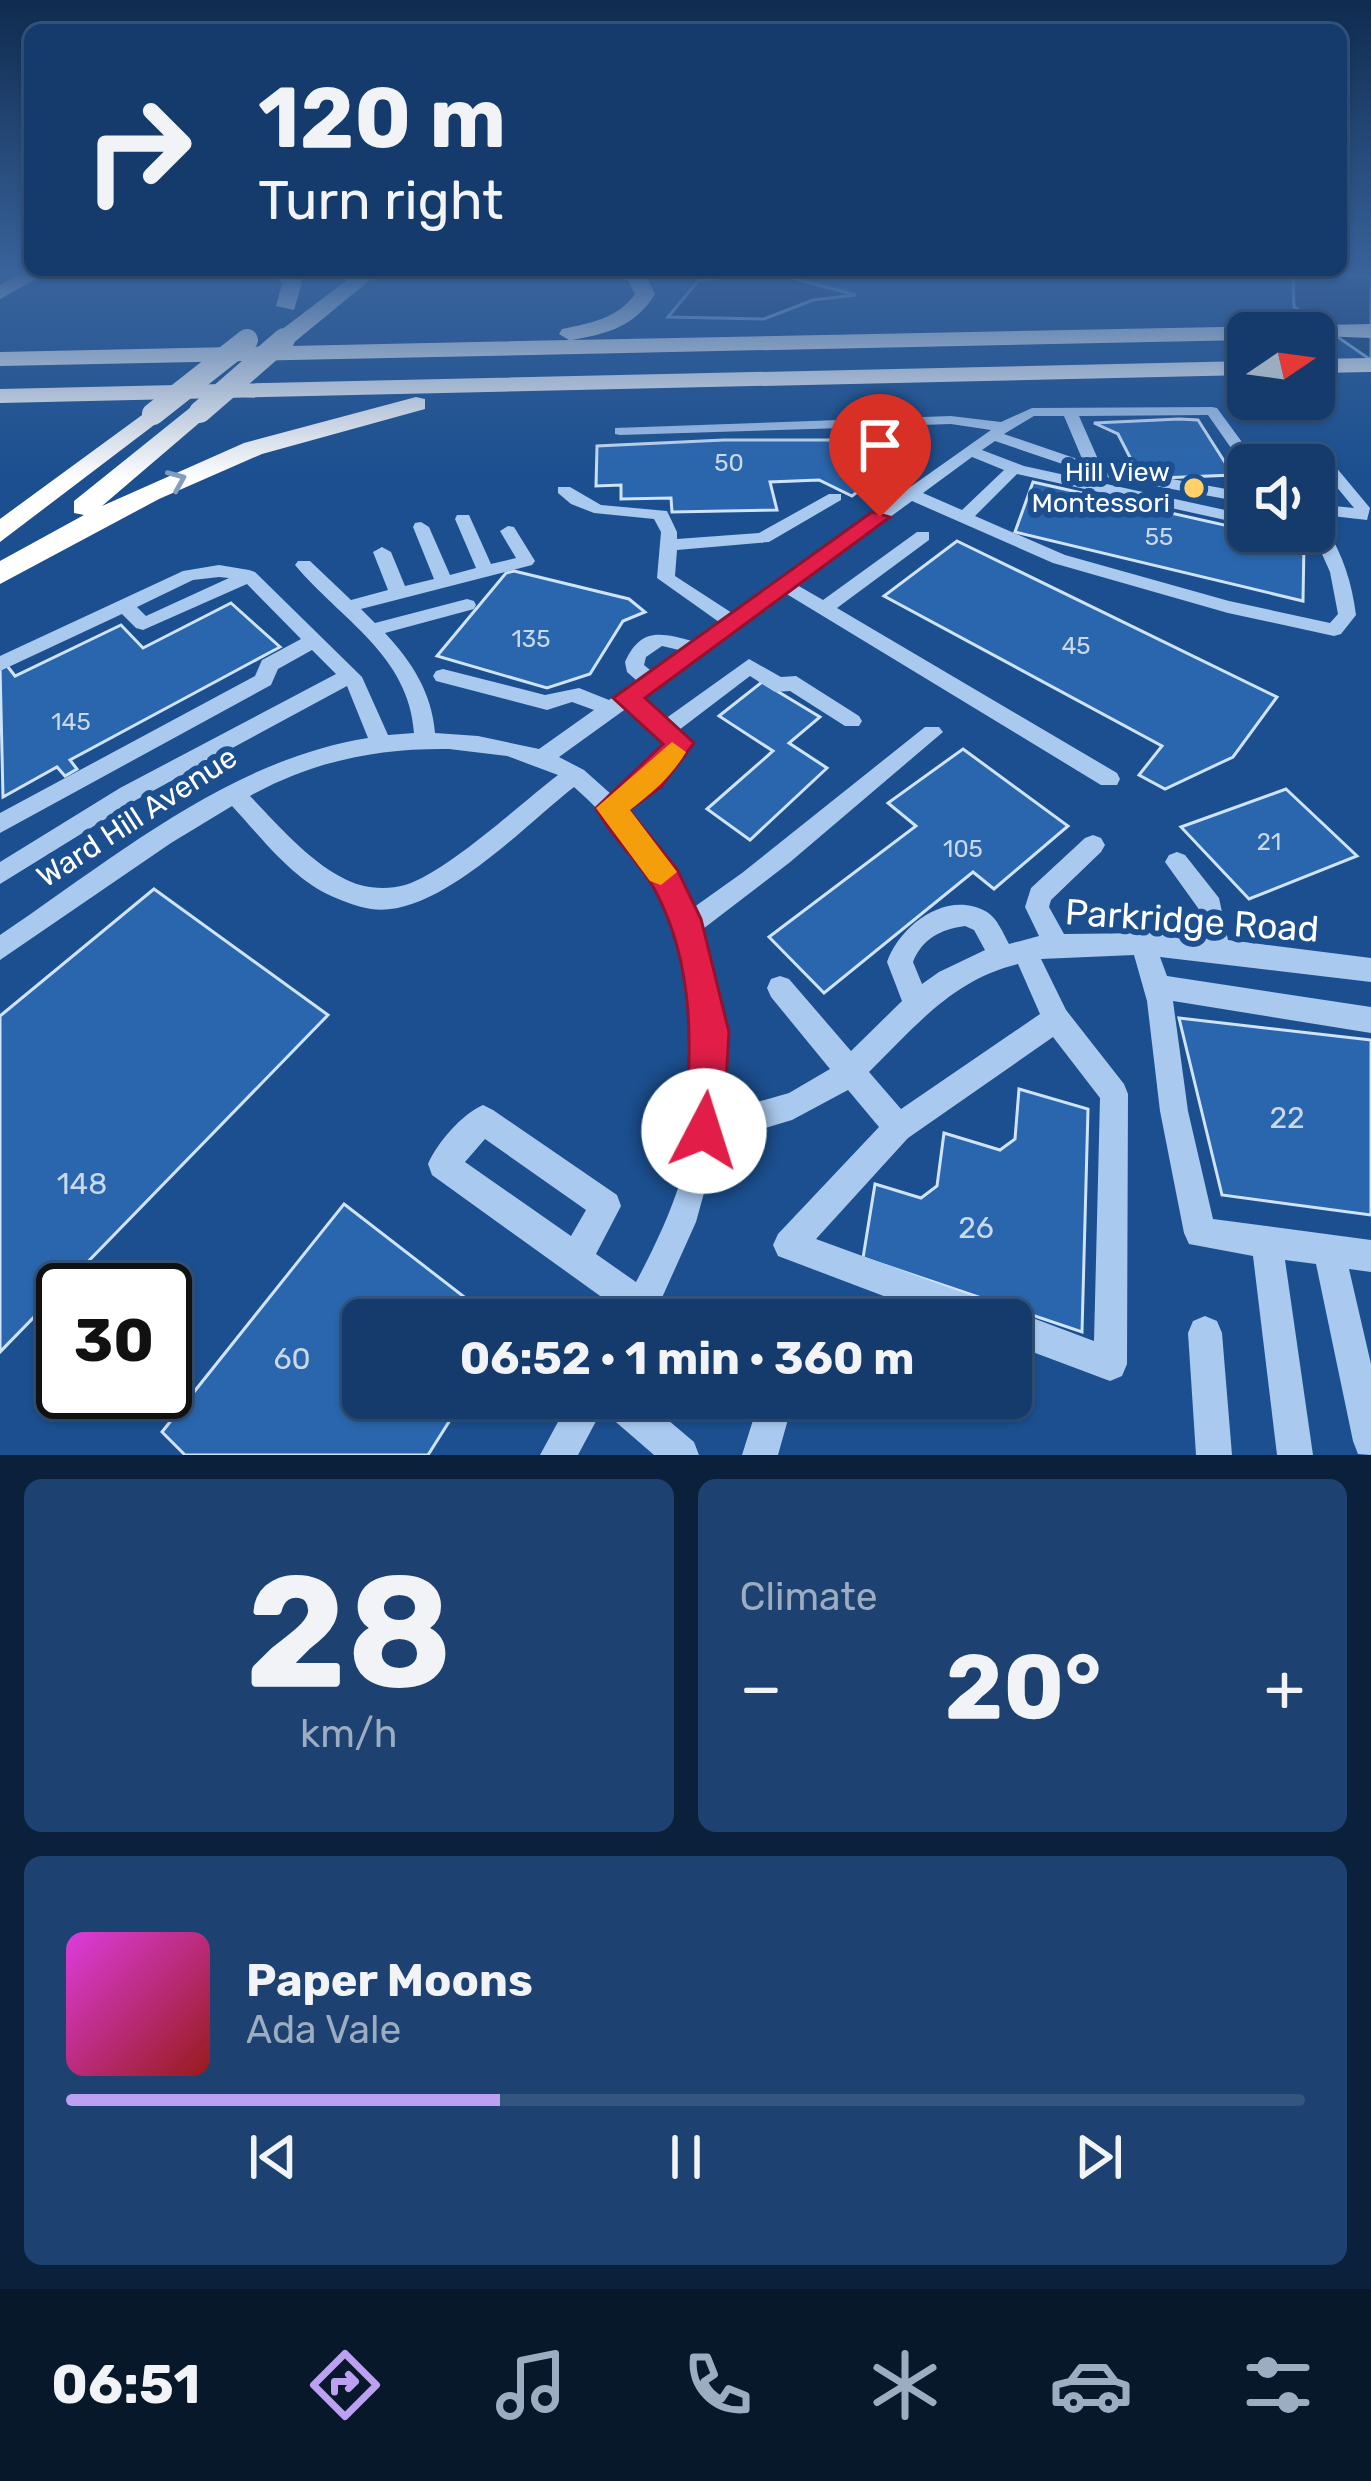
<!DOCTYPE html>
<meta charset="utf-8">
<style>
body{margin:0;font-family:Rubik,sans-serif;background:#1d4271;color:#f1f3f6;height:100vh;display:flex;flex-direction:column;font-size:45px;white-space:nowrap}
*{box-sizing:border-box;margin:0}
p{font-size:39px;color:#9dadc1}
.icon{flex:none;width:66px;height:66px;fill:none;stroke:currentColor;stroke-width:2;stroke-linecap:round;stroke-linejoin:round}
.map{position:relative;height:1455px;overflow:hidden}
.details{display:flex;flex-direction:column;gap:24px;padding:24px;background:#0b203b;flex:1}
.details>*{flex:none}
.guide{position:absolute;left:24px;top:24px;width:1323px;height:252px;border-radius:18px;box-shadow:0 3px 9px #0004,0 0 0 3px #33557e;background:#143b6b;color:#f1f3f6;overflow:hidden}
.needle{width:78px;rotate:77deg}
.buttons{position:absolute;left:1227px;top:312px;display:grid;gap:24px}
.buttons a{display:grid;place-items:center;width:108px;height:108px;border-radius:18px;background:#143b6b;box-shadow:0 3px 9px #0004,0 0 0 3px #33557e;font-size:60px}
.speed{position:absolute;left:36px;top:1263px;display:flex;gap:24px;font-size:60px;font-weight:700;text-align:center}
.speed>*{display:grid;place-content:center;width:156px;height:156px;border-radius:50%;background:#143b6b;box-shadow:0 3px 9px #0004,0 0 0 3px #33557e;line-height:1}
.speed .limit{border:6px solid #111;border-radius:18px;background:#fff;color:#111}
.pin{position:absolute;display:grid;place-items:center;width:102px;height:102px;color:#fff;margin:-123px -51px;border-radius:50% 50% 50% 0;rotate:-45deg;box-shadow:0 0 12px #0007}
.pin .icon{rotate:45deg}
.me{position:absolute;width:132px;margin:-66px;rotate:5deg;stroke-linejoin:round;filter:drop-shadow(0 0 9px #0008)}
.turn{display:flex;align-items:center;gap:42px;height:252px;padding:0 36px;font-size:54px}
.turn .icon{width:156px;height:156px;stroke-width:2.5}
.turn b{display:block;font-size:84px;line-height:102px}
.big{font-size:90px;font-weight:700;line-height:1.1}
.details .card{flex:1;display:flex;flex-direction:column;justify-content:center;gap:18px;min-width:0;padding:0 42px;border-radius:18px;background:#1d4271}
.details .dial{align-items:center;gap:0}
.dial b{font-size:156px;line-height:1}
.song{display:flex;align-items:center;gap:36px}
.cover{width:144px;height:144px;border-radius:18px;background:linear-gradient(135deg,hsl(300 70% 55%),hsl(0 70% 35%))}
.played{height:12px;border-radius:6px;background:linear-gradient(90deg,#bca0f2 35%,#33557e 35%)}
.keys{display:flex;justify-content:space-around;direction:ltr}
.heat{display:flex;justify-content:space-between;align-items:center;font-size:66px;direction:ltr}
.details .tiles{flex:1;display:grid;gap:24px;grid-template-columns:1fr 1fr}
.card:last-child{grid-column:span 2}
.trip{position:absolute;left:342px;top:1299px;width:690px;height:120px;border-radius:18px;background:#143b6b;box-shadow:0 3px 9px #0004,0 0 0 3px #33557e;font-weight:700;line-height:120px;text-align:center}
.dock{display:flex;height:192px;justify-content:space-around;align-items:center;background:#08182b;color:#9dadc1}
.dock .icon{width:84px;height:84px}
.dock .active{color:#bca0f2}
.dock b{font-size:54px;color:#f1f3f6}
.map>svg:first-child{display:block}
</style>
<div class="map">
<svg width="1371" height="1455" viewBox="0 0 1371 1455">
<rect width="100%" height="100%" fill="#1b4f8f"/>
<path fill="#123a6d" stroke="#9cc4f0" stroke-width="3" d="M731 276 788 277 856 295 813 300 764 319 668 317 698 281Z
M1293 276H1371V360L1294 307Z"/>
<path fill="#2a66ad" stroke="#cfe3fa" stroke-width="3" d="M1179 419 1198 420 1233 475 1160 478 1138 473 1118 434 1094 423Z
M724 440H855L868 484 852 496 819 480 770 482 777 510 672 512 671 498 621 499V485L596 486 597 446Z
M1033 482 1304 543 1303 601 1015 532Z
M957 541 1277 697 1233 757 1165 789 1139 775 1162 746 884 596Z
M514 571 629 599 645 612 623 621 590 674 547 688 437 656 506 573Z
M231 603 280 647 70 760 77 769 65 776 57 767 3 797 0 666 5 663 15 676 121 625 143 648Z
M762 682 820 717 789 743 827 768 750 840 707 809 773 751 719 716Z
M963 749 1068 826 994 889 973 872 824 993 769 937 916 826 888 803Z
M1286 789 1357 856 1249 899 1181 827Z
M154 889 328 1015 0 1352V1016Z
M1179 1018 1371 1040V1215L1222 1195Z
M1019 1089 1088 1109 1082 1332 863 1258 875 1184 921 1198 937 1186 944 1133 1000 1150 1015 1139Z
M344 1204 494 1320H363V1398H464L428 1455H185L162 1432Z"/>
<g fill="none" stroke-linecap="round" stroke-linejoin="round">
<path fill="#a9c9ee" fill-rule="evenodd" d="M1212 407 1217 408 1250 453 1325 454 1370 508 1367 520 1314 514V504L1354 508 1316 462H1257L1259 465 1245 468 1208 415 1079 416 1101 466 1248 493V503L1095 475 995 441 982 450 1024 466 1248 515V525L1017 474 975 516 1065 555 1229 601 1330 623 1338 614 1330 572 1314 536 1303 531H1314V526L1326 528C1343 555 1352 583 1356 615L1341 634 1334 636 1228 613 1053 563 912 501 797 585 823 600 917 532H929V540L837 608 1117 773 1120 779 1117 785H1101L785 593 641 698 665 719 749 659 781 677 796 676 859 716 862 721 859 726H845L790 691 775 692 750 676 679 730 691 743 688 749 659 785 626 810 657 850 690 910 742 873 925 727H939L943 732 789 863 699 932C721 990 725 1050 722 1112L789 1093 830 1069 771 997 767 988 771 979 780 976 789 979 851 1051 902 1001 887 962C900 925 947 889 987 912 997 918 1003 933 1009 944L1039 936 1025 907 1031 888 1085 838 1093 835 1101 838 1105 845 1101 852 1051 900 1049 907 1064 934 1153 933 1202 937 1198 908 1165 862 1169 855 1177 852 1185 855 1219 898 1228 940 1371 958V982L1160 957 1167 976 1371 1007V1033L1173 1001 1188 1111 1213 1219 1371 1240V1272L1349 1269 1371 1364V1455L1358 1454 1353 1441 1316 1264 1285 1260 1313 1455H1277L1253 1256 1189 1244 1184 1233 1160 1111 1147 1001 1134 955 1041 959 1066 1010 1124 1084 1128 1094 1127 1364 1122 1376 1110 1381 1011 1344V1320H947L778 1256 773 1245 778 1234 879 1127 848 1090 792 1120 718 1142 696 1222 652 1320H617L621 1311 432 1175 428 1164C437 1143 462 1114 483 1105L493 1110 617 1195 621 1206 596 1254 636 1282C653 1250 669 1217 680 1182 720 1043 686 883 574 787 525 825 437 919 371 909 358 907 339 900 327 894 289 875 260 836 232 806L171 843 0 960V935C114 858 229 760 368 738L347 686 136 800 0 884V862L120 788 336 674 312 650 278 669 271 685 0 833V813L255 676 262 660 301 639 247 584 143 630 136 628 122 614 0 671V656L183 571 219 565 249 570 255 572 362 677 388 735 414 733C409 655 340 619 295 565L298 561H310L351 600 388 590 373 552 382 547 391 552 405 586 434 579 413 527 415 523 421 522 429 527 450 575 476 568 455 519 457 515H469L491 564 516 558 500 531 508 526 514 527 535 561 532 565 361 609 375 623 467 599 474 601 476 605 474 609 385 633C412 662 432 693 435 733L478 736 539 749 594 710 572 702 547 710 436 681 433 676 436 671 443 669 545 695 579 688 609 700 636 680 627 672 625 662C641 627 661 633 692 641L719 622 657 578 661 532 654 519 594 513 571 504 558 493V487H570L601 505 667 511 677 532V539L759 533 829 494H841V500L769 542 677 550 675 576 732 613 991 430 951 424 889 426 903 459 895 464 887 459 875 427 620 435 615 434V428L951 416 1001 422 1032 408ZM1034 416H1064L1083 461 1004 434ZM972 457 1004 470 962 510 923 493ZM219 577 229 578 146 616 137 607 193 580ZM662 646 679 650 650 670 644 665 646 657ZM627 708 667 744 643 773 612 795 584 770 559 757ZM449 749 507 756 558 775C520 804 447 872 405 885 384 891 360 888 341 877 306 858 278 825 250 796 313 761 378 748 449 749ZM965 926 974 930 985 950 939 972 922 984 913 962C922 939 941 929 965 926ZM1018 964 1040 1014 901 1109 869 1072C915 1027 952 980 1018 964ZM1053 1037 1100 1098 1094 1341 1011 1310 1005 1313 1003 1308 991 1303 816 1239 908 1138ZM485 1139 586 1210 571 1236 465 1162Z
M1205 1316 1217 1321 1222 1333 1232 1455H1196L1188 1333 1193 1321Z
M571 1398H642L694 1442 699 1455H654L602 1410 578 1455H540Z
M760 1398H794L778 1455H742Z"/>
<path fill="#fff" fill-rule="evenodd" d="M15 276H41L0 299V285Z
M276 276H297L302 283 294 310 276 306 282 284Z
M352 276H375L292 344H276V334Z
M626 276H646L655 294C636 326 607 334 572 340L1371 324V338L1248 333V340L0 366V352L569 340 559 334 562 329C590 323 617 319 635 294Z
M1371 358V372L1314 373V359Z
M1248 361V375L0 403V389Z
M416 397 425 399V409L262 454 159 499 0 584V561L84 515 74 513V501L191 407 200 405 212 412 102 506 244 443Z
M153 407 162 409V419L0 542V519Z"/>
<path stroke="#fff" stroke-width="22" d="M200 412 284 339
M153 414 247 340"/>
</g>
<defs><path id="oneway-chevron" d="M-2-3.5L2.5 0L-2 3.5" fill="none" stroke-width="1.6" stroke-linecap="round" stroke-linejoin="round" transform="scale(3)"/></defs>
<use stroke="#829ec1" href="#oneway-chevron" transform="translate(177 480) rotate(-23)"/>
<linearGradient id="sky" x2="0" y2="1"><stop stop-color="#0f2b4f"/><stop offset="0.57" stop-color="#39639b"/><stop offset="1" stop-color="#39639b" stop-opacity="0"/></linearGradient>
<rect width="1371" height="480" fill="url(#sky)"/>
<path fill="#e11d48" stroke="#92132f" stroke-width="3" d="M872 512 890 517 645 698 694 743 661 787 629 810 677 869 701 919 729 1032 723 1131 717 1144 704 1150 690 1144 685 1131C692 1050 695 967 656 892 641 862 612 839 596 808L663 744 613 698Z"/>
<path fill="#f59e0b" d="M672 742 686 752C671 777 652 793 630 810L677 872 661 885 650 881 596 808Z"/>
<circle fill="#ffd166" stroke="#1b4f8f" stroke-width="4.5" cx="1194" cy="488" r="12"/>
<g text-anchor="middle" stroke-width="12" stroke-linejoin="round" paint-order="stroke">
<g font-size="24" fill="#cad9ea">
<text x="729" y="471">50</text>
<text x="1159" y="545">55</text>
<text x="531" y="647">135</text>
<text x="1076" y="654">45</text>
<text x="71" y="730">145</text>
<text x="1269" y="850">21</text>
<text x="963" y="857">105</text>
</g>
<g font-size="27" fill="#fff" stroke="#1b4f8f" text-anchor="end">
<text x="1170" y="481">Hill View<tspan x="1170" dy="31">Montessori</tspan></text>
</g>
<g font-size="30" fill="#fff" stroke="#1b4f8f">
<text transform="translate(137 817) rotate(-33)" y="10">Ward Hill Avenue</text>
</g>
<g font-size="30" fill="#cad9ea">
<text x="1287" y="1128">22</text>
<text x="82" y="1194">148</text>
<text x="976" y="1238">26</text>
<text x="292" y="1369">60</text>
</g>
<g font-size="36" fill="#fff" stroke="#1b4f8f">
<text transform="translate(1192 920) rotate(4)" y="13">Parkridge Road</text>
</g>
</g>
</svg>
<div class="buttons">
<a><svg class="needle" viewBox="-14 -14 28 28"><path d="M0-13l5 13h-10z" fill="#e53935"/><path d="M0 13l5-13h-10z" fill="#9dadc1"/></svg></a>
<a><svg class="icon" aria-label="sound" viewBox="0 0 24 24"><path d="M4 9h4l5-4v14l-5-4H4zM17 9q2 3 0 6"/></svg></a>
</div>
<div class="speed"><div class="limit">30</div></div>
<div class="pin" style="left:880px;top:517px;background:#d93025"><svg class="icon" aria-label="arrive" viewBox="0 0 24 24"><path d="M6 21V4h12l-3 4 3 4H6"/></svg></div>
<svg class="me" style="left:704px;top:1131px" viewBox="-20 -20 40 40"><circle r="19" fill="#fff"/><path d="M0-13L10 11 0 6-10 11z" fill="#e11d48"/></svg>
<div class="trip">06:52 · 1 min · 360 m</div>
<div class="guide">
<div class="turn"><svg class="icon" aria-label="right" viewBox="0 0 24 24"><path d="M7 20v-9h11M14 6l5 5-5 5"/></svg><div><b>120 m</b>Turn right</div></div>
</div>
</div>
<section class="details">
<div class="tiles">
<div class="card dial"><b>28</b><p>km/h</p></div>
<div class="card"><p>Climate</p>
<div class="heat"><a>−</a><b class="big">20°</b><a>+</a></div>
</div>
<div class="card">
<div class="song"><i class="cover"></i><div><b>Paper Moons</b><p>Ada Vale</p></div></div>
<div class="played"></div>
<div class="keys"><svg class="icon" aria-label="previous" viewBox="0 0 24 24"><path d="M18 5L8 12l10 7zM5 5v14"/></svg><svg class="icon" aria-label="pause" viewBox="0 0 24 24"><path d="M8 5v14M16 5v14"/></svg><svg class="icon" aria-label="next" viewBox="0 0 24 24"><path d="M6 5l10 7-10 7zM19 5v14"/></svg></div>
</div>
</div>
</section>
<nav class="dock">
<b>06:51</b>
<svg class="icon active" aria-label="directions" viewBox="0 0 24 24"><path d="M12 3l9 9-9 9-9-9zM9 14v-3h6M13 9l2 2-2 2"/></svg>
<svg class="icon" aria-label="music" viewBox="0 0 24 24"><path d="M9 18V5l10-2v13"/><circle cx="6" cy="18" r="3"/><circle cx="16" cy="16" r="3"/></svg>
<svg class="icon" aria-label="phone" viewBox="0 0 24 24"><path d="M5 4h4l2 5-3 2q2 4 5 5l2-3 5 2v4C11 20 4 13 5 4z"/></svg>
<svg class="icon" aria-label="climate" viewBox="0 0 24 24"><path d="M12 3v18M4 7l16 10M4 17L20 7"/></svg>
<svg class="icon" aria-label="car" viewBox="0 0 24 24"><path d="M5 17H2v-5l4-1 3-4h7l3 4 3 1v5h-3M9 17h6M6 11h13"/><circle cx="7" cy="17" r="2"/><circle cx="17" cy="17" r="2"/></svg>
<svg class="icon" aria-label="filters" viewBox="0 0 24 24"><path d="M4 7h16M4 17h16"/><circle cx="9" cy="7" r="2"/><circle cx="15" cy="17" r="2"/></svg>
</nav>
